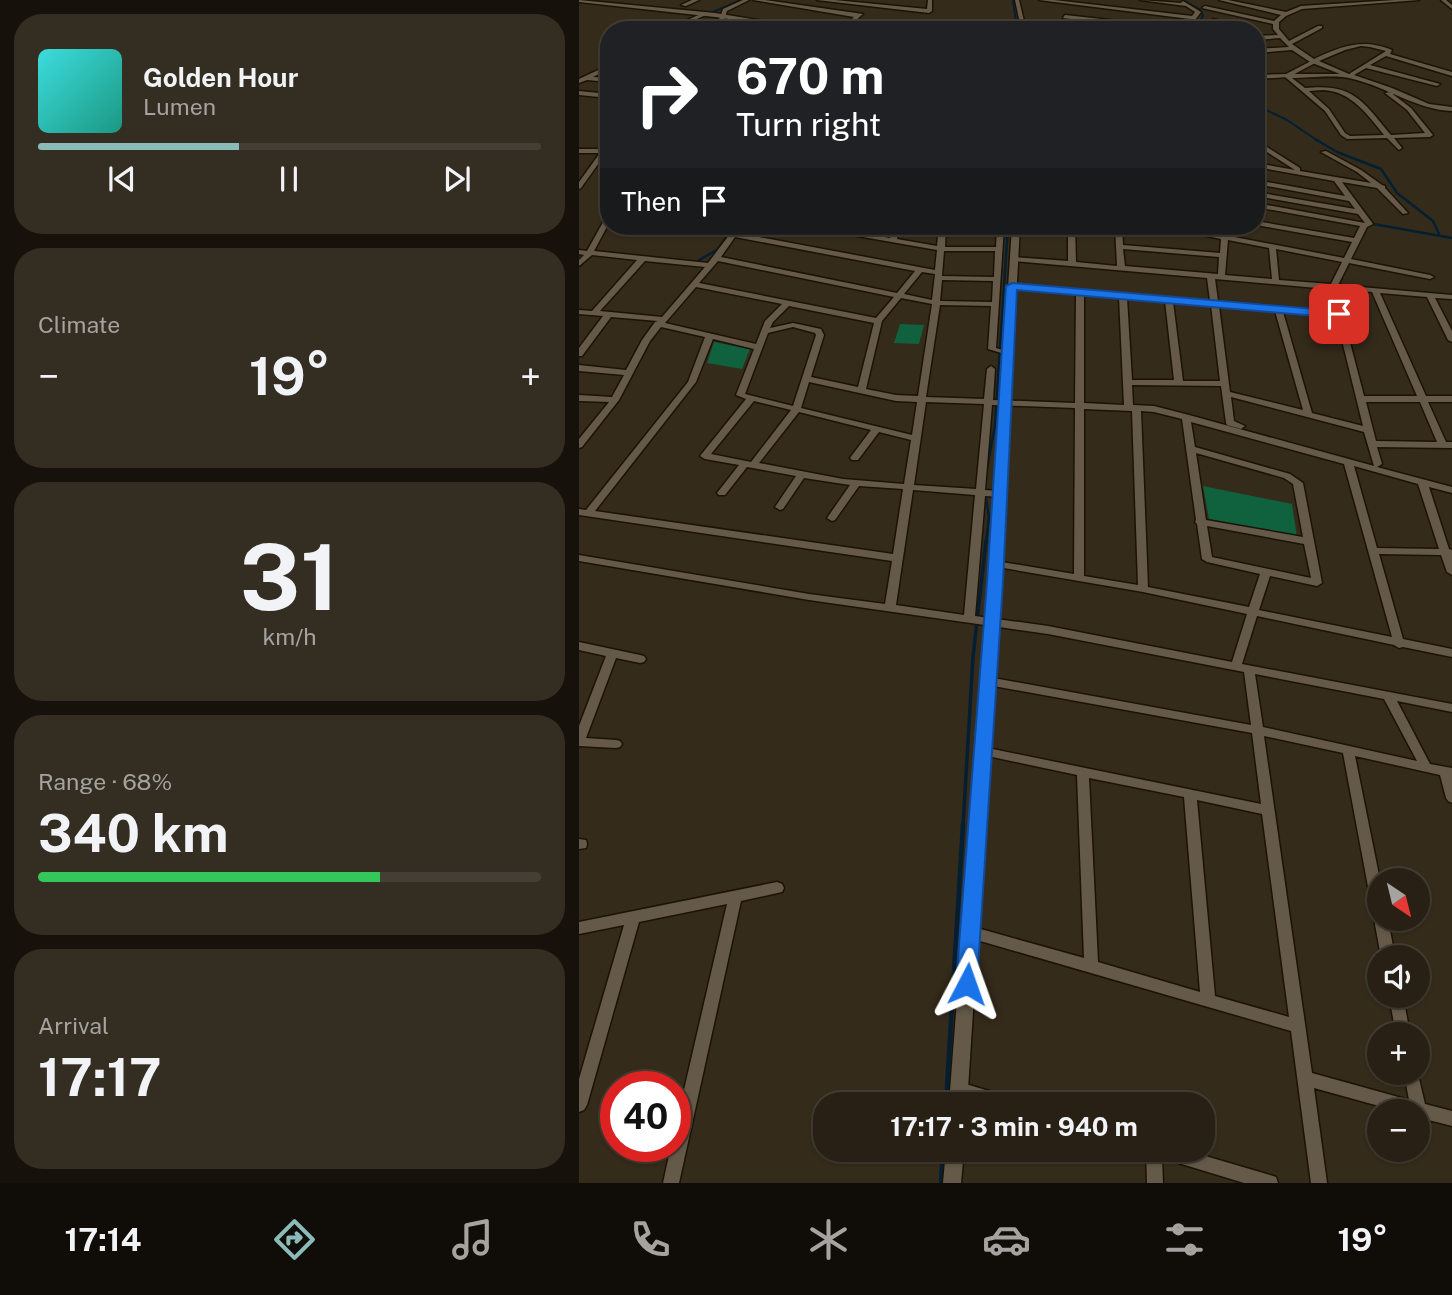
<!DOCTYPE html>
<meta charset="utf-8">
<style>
body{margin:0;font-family:"Public Sans",sans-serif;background:#342d22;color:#f1f3f6;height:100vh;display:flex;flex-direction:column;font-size:26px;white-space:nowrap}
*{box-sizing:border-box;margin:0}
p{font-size:23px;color:#a5a3a0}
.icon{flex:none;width:38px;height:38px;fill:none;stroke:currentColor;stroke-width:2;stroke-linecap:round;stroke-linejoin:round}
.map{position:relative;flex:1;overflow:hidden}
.drawer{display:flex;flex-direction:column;gap:14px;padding:14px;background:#16120b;width:579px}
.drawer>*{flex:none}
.banner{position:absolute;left:21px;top:21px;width:665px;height:214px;border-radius:28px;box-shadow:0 2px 5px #0004,0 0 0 2px #443e34;background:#202124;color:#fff;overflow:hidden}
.needle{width:46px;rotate:145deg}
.buttons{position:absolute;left:788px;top:868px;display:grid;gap:14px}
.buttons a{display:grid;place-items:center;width:63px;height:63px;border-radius:50%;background:#282014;box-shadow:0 2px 5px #0004,0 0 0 2px #443e34;font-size:35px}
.speed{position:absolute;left:21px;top:1071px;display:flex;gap:14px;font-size:35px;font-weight:700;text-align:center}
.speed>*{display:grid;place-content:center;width:91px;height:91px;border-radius:50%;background:#282014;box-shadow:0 2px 5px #0004,0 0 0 2px #443e34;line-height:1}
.speed .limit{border:10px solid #d22;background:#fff;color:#111}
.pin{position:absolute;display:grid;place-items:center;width:60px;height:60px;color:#fff;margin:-30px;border-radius:14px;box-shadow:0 4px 10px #0006}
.me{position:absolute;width:77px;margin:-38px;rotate:4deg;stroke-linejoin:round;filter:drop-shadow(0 0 5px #0008)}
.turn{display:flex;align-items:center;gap:24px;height:147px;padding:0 21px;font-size:32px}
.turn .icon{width:91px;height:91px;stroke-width:2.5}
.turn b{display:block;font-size:49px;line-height:60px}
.then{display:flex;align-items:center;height:66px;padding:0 21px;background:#0003;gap:14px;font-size:26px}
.big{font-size:52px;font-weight:700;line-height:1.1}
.drawer .widget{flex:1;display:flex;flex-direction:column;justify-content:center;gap:10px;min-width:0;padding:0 24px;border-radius:28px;background:#342d22}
.drawer .dial{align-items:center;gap:0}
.dial b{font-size:91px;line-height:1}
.song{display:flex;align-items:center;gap:21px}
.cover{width:84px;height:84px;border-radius:10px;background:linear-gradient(135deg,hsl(180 70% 55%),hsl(170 70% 35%))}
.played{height:7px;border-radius:4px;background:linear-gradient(90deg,#8bbbb9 40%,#443e34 40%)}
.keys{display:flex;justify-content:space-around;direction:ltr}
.heat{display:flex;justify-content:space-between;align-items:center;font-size:38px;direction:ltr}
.charge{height:10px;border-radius:5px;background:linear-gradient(90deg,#34c759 68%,#443e34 0)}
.trip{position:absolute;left:234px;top:1092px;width:402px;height:70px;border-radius:28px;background:#282014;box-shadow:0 2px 5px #0004,0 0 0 2px #443e34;font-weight:700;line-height:70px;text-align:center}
.tab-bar{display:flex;height:112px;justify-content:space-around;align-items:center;background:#100d08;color:#a5a3a0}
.tab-bar .icon{width:49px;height:49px}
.tab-bar .current{color:#8bbbb9}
.tab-bar b{font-size:32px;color:#f1f3f6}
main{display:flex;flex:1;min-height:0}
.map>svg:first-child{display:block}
</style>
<main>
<section class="drawer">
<div class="widget">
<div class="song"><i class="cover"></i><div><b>Golden Hour</b><p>Lumen</p></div></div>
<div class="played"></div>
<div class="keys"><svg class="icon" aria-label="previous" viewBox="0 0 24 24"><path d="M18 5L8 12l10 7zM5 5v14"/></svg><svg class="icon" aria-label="pause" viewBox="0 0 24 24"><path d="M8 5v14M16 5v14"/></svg><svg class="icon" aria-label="next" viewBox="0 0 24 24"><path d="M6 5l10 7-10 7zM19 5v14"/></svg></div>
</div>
<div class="widget"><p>Climate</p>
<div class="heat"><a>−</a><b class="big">19°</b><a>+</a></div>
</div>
<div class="widget dial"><b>31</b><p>km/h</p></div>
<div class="widget"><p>Range · 68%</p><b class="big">340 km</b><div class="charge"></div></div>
<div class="widget"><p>Arrival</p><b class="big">17:17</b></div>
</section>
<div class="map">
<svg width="873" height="1183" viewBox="0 0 873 1183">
<rect width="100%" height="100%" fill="#352b1b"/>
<path fill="#10613d" d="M321 324 345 325 340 344 315 343Z
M135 342 171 349 163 369 128 363Z
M624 486 713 504 718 537 630 519Z"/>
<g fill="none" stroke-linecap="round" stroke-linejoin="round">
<path stroke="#041f32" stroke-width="2" d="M434 0 438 30
M604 0 620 9 624 15 621 22 625 30
M129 14 162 0
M135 17 201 30
M677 105 708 120 739 141"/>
<path stroke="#041f32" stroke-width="2.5" d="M736 139 758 152 802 169 818 193 854 221 860 234
M789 223 873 238
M117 262 139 249 155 226
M407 474 416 425 429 226
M406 492 410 517 407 543"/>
<path stroke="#041f32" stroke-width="3.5" d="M384 826 394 657 407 541"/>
<path stroke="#041f32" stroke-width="4.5" d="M367 1104 384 824
M362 1183 364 1150"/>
<defs>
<path id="minor" d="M113 0H120L107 6 102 5Z
M164 0H170L148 11 145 20 126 30H120L141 18 144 9Z
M174 0H186L284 14 266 30H261L275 17Z
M238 0H255L348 9 349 0H353V11L350 13Z
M436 0H440L445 21 495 30H481L446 25V28H442Z
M460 0H475L613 16 616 12 607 6 561 0 602 3 604 1 622 12 616 20 619 30H613L611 19Z
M640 0H649L707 12 722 6 816 0H840L723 9 707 16 700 22V29L710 41 739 26H743V28L713 44 735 59C763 46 783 38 813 50L811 54 873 72V76L807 56 791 65 861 84 858 86 787 68 775 75 813 88 850 104 873 107V111C838 110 808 87 774 79 757 74 731 78 713 78L726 88C774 83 783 100 812 135L846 133 828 110 806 93 811 92 832 108 854 135 851 137 815 138 823 148 820 150 808 138 768 139 762 135 746 111 705 76 708 74H761L731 62 713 50 677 53V49L710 47 701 38 677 40V36L699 35 694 29V24L623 8 626 6 695 21 702 15ZM782 46 791 47 807 51 770 74 740 61 766 50ZM744 90C772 91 789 115 805 135L771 136 766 133 750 109 730 91Z
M862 0H867L873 5V9Z
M124 13 129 14 93 30H86Z
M486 15 585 26 588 28 585 30 484 18Z
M634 19 673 29V30H664L632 22Z
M30 65V69L14 77 30 78V82L8 80 0 83V79Z
M0 91 30 94V98L0 95Z
M677 140 721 168V171L792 183 778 172 742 152 747 151 782 170 803 185 806 186V188L829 213 824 214 798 188 763 182 794 224 788 227 772 259 851 275 855 277 851 279 770 263 759 285 873 295V299L856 298 873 331V342L869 340 848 297 801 293 847 396H873V402H849L867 442H873V448L798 447 803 464 798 467 873 487V493L850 487 870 549 873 550V575L868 572 862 555 800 554 824 639 873 649V657L824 647 820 648 815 645 678 616 663 664 873 704V712L818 701 851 764 873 768V803L869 801 867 798 861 775 776 756 801 880H800V914L795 912 793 908 764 753 685 736 733 1073 830 1100 825 1073H838V1070L846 1104 873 1111V1126L838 1117V1111H818L735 1088 748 1183H732L712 1031 391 938 386 936 384 932 386 928 391 926 505 958 498 775 404 755 400 754 398 751 400 748 404 747 682 804 673 733 409 685 405 684 403 681 405 678 409 677 672 725 665 672 469 634 230 600 0 561V555L230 594 306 604 313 561 0 515V509L7 510 109 382 126 337 82 327 71 341 40 400 3 447 0 448V439L30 402 0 401V395L33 397 45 375 0 371V365L47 370 63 340 76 322 79 321 32 317 3 356H0V348L24 316 0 314V310L13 311 58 260 13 255 0 266V260L5 255 0 254V250L8 251 28 215 30 214V223L15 251 129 263 157 226H163L159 233 356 270 358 250 233 228 229 226H244L311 238 315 226H321L318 239 358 246 360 226H367L366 247H417L418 226H425L417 348 433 353 429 355 409 349 412 306 361 305 347 397 405 399 408 369 412 366 416 369 414 400 496 403 497 294 433 288H430V284L631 301 628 278 435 261 431 259 435 257 489 261V226H496L497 262 538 266 536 226H543L544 245 641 253 642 239 589 228 585 226H599L643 234 649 226H655L650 236 765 258 773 242 677 225V221L775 238 781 226 677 207V203L786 223 779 214 677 196V192L776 209 770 201 677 184V180L766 196 755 181 677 167V163L716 170 677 145ZM156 237 336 271 318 293 142 257ZM649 240 690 248 693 279 646 275ZM544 249 640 257 639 274 546 266ZM697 249 763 262 752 284 700 280ZM365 251H416L415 277 363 276ZM66 261 126 267 83 317 21 311ZM139 261 315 297 297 318 120 283ZM343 272 356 274 353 300 325 294ZM636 279 749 289 753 291 757 289 793 292 838 396H785L763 312 639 301ZM363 280 414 281 413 302 361 301ZM117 287 203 304 186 321 177 344 86 323ZM505 294 540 297 545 405 505 403ZM322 298 353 304 339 396 317 395 287 389 303 321ZM548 298 586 301 595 380H553ZM594 302 632 305 641 381H604ZM210 306 295 323 279 387 232 377 245 335 242 329 214 323 191 328 194 322ZM640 306 696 311 724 410 651 392ZM704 312 757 316 784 426 733 413ZM214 327 236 333 237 335 214 406 166 394 189 333ZM134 339 175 349 157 395 167 399 121 456 126 459 160 465 138 493 140 495H146L168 467 217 476 196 507 201 510 204 509 225 478 271 485 248 518 253 521 256 520 280 486 324 489 314 554 16 511 117 382ZM230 382 317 401 338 402 333 435 222 408ZM553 385 642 386 647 423 648 425 662 429 666 426 655 421 652 397 785 432 795 466 610 415 575 406 554 405ZM175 401 212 410 172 462 132 454ZM347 402 405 404 397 489 335 485ZM787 402H841L858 442 797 441ZM413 405 496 408 495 574 417 561 413 562 412 564 413 566 564 592 668 614 653 662 469 626 396 616 406 496 421 497 426 494 421 491 406 490ZM505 409 553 411 559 585 505 576ZM562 411 575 412 603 419 617 520 616 522 618 524 623 559 628 562 681 574 670 607 569 587ZM220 412 292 430 271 458 273 460H279L300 432 332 440 325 484 264 479 180 463ZM612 422 765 464 813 637 680 610 691 576 738 586 743 583 724 483 711 474 616 447ZM617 453 705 478 714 484 724 537 627 520ZM775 466 839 484 860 549 798 548ZM334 490 396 495 385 615 317 605ZM628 526 725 544 732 578 633 557ZM676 674 805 699 838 761 684 727ZM510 778 605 797 621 992 519 962ZM618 800 683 814 710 1017 636 996Z
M30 142V153H27L2 188 0 189V182L21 153H0V149H23Z
M0 642 61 655 65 656 67 659 65 662 61 663 37 658 7 738 37 740 41 741 43 744 41 747 37 748 0 746V726L27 656 0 650Z
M0 839 7 840 8 844 7 848 0 849Z
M198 882 203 884 205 888 203 892 162 901 100 1183H84L92 1146H96V1129L148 904 60 922 8 1105 5 1110 0 1112V1079L45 925 0 934V922Z
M800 914V919H809L816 957H802L795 919Z
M810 996H824L831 1034H817Z
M380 1082 430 1097 435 1099 438 1104C414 1105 397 1103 375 1094L372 1089 375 1084Z
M567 1150H606L691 1175 697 1177 699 1183H665L583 1158 584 1183H568Z"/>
<path id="tertiary" d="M0 0 136 13 241 30H224L136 17 0 2Z
M736 59 739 61 738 62 710 77 677 79V75L707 74Z
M433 226H441L422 582 388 1104H370L410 582Z
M367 1150H385L382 1183H364Z"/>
</defs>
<use href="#minor" stroke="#1c1305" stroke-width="3"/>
<use href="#tertiary" stroke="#1c1305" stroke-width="3"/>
<use href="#minor" fill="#655a49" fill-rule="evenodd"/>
<use href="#tertiary" fill="#655a49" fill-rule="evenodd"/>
</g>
<path fill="#1a73e8" stroke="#114b97" stroke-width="2" d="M433 283 760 311 766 314 760 318 438 290 424 582 398 984 395 991 388 994 380 991 377 984 408 582 427 286Z"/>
</svg>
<div class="buttons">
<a><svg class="needle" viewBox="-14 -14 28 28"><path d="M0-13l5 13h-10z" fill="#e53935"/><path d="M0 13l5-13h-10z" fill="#a5a3a0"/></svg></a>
<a><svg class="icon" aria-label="sound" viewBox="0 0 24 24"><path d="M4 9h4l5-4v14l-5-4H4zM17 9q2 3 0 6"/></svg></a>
<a>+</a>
<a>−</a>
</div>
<div class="speed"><div class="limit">40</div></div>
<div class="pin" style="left:760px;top:314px;background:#d93025"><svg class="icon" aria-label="arrive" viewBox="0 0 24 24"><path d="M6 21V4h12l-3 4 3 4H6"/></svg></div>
<svg class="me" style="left:388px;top:984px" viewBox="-20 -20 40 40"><path d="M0-17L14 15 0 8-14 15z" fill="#1a73e8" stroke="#fff" stroke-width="4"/></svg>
<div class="trip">17:17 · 3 min · 940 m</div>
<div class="banner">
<div class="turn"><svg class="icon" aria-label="right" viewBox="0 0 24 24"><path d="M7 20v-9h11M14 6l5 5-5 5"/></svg><div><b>670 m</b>Turn right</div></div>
<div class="then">Then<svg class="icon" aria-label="arrive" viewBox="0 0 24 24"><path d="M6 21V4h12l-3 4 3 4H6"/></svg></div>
</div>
</div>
</main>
<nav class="tab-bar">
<b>17:14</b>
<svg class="icon current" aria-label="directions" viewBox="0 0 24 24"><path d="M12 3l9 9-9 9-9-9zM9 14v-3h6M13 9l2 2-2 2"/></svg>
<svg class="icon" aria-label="music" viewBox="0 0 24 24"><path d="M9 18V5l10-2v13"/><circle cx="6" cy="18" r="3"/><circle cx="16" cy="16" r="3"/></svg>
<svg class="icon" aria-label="phone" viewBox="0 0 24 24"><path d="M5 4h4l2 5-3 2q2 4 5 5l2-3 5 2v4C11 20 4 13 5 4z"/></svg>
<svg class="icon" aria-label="climate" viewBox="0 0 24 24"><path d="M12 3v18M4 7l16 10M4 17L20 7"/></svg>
<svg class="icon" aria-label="car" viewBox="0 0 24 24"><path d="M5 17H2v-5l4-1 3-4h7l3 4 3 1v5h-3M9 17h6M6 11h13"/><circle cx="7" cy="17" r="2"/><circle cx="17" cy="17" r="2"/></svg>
<svg class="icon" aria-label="filters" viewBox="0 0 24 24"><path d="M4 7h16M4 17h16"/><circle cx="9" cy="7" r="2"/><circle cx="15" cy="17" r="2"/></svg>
<b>19°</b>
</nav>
